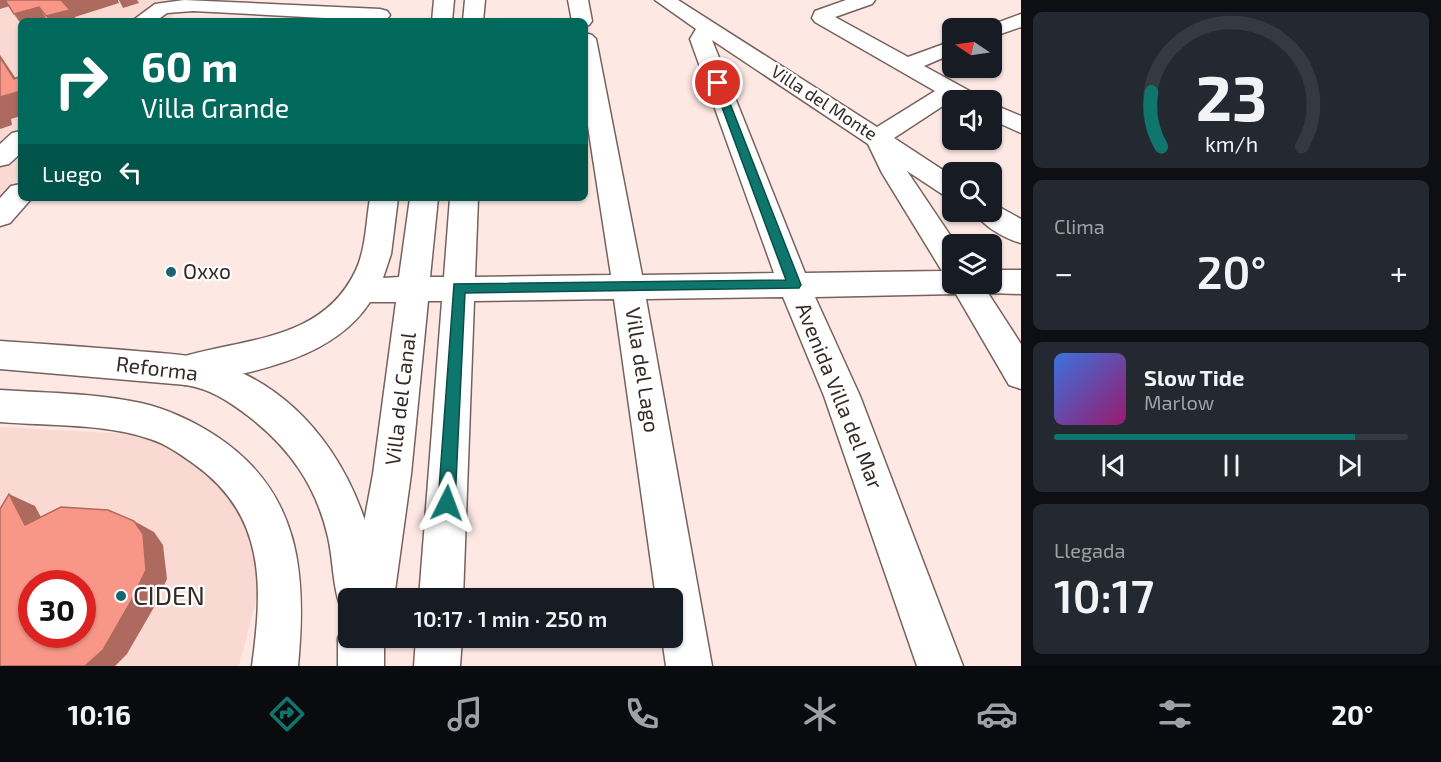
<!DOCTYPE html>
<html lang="es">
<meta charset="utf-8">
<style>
body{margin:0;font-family:"Exo 2",sans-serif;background:#242831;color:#f1f3f6;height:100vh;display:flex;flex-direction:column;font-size:22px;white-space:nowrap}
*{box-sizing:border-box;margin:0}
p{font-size:20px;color:#9ea1a6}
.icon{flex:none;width:33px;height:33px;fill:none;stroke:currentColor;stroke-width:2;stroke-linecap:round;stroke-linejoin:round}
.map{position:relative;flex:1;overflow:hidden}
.panel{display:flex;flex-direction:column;gap:12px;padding:12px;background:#0d0f14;width:420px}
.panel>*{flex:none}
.top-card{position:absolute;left:18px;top:18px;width:570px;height:183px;border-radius:9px;box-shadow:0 2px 4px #0004;background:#00695c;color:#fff;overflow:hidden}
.needle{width:39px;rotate:283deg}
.buttons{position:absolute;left:942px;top:18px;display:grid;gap:12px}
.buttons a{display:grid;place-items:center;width:60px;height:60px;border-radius:9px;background:#171b24;box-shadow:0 2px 4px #0004;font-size:30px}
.speed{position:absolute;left:18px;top:570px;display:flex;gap:12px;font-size:30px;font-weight:700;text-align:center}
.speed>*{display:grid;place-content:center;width:78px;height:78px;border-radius:50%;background:#171b24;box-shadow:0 2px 4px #0004;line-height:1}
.speed .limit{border:9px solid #d22;background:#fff;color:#111}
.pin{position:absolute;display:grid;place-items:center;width:51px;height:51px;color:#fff;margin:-26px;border:3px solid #fff;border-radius:50%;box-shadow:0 2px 6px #0007}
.me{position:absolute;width:66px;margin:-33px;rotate:3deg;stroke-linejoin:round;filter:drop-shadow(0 0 4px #0008)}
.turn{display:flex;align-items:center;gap:21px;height:126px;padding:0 24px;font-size:27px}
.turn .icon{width:78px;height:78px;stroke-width:2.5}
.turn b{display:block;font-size:42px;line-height:51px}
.then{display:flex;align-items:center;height:57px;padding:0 24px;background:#0003;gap:12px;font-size:22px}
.big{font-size:45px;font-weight:600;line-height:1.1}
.panel .tile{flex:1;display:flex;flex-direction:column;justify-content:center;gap:9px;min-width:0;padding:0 21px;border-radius:9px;background:#242831}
.panel .dial{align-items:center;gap:0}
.dial svg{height:156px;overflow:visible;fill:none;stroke:#363941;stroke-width:7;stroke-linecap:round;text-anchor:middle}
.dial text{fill:#f1f3f6;stroke:none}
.song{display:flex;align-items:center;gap:18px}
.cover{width:72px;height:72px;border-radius:9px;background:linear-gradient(135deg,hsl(220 70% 55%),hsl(320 70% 35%))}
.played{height:6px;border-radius:3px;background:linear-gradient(90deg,#0f766e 85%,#363941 85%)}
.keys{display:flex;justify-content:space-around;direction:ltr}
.heat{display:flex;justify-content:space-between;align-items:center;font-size:33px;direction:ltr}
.trip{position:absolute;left:338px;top:588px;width:345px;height:60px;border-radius:9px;background:#171b24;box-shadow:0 2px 4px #0004;font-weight:600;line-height:60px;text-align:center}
.tabs{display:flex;height:96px;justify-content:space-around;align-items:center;background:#090b0e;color:#9ea1a6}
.tabs .icon{width:42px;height:42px}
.tabs .on{color:#0f766e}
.tabs b{font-size:27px;color:#f1f3f6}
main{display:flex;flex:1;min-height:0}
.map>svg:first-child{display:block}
</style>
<main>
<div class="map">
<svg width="1021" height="666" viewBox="0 0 1021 666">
<rect width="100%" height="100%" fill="#fde8e4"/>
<path fill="#fbd9d3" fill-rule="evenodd" d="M0 0H186L168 21H21V179L0 201Z
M0 427 151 435 198 454 250 504 266 561 239 666H0ZM32 584H82V634H32Z"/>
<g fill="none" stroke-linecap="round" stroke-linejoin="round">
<defs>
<path id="minor" d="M184 0 380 9 387 11 390 15 387 19 380 21 193 11 167 13 156 21H132L155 4Z
M434 0H454L452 21H432Z
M465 0H485L483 21H463Z
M568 0H588L592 21 589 25 585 26V21H572Z
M655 0H678L877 127 935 91 815 22 812 18 815 11 846 0H875L872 4 835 17 908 57 952 41V54L924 66 977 95 981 100H952L894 138 952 176V197L942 194 907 171 956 244H952V284H992V270H1021V294L988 293 1021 344V389L1009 385 956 294 815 297 860 396 963 666H917L824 396 783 297 646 299 712 666H666L662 638H672V598H656L614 299 474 301 463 598H419L442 301H428L411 474 394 598H350L373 474 396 302H370C332 361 248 373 185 385L173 380 168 370 173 360C237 337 321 345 356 270 366 248 366 222 370 198H398L391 254 383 278 399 277 410 198H438L430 277H444L450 198H478L475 277 611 275 585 107V33L592 35 596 39 642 275 774 273 690 39 696 29ZM712 40 868 144 882 173 942 271 805 273Z
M1021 14V27L992 37V28H983Z
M992 104 1021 116V133L992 120Z
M21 131V153L9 164 0 166V144L12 133Z
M21 184V198H32L10 223 0 226V198L11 186Z
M992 203 1021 219V243C1006 239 982 226 975 212H992Z
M416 638H462L460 666H414Z"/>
<path id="major" d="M0 341C45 344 91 347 136 351 160 353 185 354 208 360 314 390 373 494 380 598H348V616L343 613C332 589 334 563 328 537 316 485 289 447 247 415 227 400 210 389 186 385L0 369Z
M0 390C47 393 95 393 141 403 167 409 193 421 216 436 300 491 307 573 298 666H252C263 586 266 515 194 464 180 454 166 444 150 439 103 423 49 426 0 422Z
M348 621V638H384V666H338V638L345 622Z"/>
</defs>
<use href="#minor" stroke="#77615d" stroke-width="3"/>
<use href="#major" stroke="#77615d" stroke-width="3"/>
<use href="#minor" fill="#fff" fill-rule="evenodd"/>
<use href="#major" fill="#fff" fill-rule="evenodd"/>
</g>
<path fill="#ae6a5e" d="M0 0H21L23 2 0 9Z
M60 0H118L119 3 75 17 77 21H49L46 16Z
M119 0H137L139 3 123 8Z
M39 7 48 21H21V24L14 14Z
M0 55 21 86V88L0 73Z
M21 91V116L11 119 12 125 0 129V97Z
M9 494 35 506 51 536 25 525Z
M134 521 154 532 163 545 167 579 153 609 127 654 115 666H85Z"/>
<path fill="#f89787" stroke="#ae6a5e" stroke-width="1.5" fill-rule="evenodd" d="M5 0H61L70 10 46 16 39 7 14 14Z
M0 57 14 79 21 76V91L0 97Z
M9 494 25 525 61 507 108 510 134 521 143 534 146 570 131 601 103 650 85 666H0V509ZM32 584H82V634H32Z"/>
<path fill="#0f766e" stroke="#0a4d48" stroke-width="1.5" d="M718 80 722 83 801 285 799 288 465 293 455 503 453 509 447 511 441 509 438 503 454 284 786 280 713 83Z"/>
<g fill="#196470" stroke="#fff" stroke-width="2">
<circle cx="171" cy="272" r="6"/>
<circle cx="121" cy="596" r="6"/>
</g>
<g text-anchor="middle" stroke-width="4.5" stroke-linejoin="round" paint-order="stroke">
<g font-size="18" fill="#342a28" stroke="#fff">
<text transform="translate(824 103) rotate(33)" y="6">Villa del Monte</text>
</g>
<g font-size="21" fill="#342a28" stroke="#fff" text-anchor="start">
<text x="183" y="279">Oxxo</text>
</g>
<g font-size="21" fill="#342a28" stroke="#fff">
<text transform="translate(157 369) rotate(7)" y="7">Reforma</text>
<text transform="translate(642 370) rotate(81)" y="7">Villa del Lago</text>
<text transform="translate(839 396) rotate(68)" y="7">Avenida Villa del Mar</text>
<text transform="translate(401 399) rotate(-83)" y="7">Villa del Canal</text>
</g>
<g font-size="26" fill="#342a28" stroke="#fff" text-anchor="start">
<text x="133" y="605">CIDEN</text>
</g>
</g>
</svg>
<div class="buttons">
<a><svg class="needle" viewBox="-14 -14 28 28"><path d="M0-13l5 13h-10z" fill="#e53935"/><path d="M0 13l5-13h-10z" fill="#9ea1a6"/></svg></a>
<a><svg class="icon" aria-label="sound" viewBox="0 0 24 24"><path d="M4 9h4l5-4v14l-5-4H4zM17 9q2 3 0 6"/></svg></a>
<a><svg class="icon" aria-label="search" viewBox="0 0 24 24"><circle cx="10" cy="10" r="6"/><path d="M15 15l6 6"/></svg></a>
<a><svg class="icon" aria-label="layers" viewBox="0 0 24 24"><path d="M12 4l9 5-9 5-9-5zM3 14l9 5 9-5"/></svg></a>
</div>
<div class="speed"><div class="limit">30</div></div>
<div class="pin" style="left:718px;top:83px;background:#d93025"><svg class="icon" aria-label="arrive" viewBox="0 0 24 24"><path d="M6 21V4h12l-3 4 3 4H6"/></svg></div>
<svg class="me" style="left:447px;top:503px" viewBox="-20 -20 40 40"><path d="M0-17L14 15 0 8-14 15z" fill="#0f766e" stroke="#fff" stroke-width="4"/></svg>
<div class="trip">10:17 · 1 min · 250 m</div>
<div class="top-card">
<div class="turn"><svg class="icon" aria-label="right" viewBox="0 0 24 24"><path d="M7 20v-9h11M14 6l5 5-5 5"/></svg><div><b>60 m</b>Villa Grande</div></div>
<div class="then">Luego<svg class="icon" aria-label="left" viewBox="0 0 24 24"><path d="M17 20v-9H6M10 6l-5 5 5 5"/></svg></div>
</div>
</div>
<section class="panel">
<div class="tile dial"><svg viewBox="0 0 100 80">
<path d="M14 69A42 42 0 1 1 86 69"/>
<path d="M14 69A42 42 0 0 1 9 41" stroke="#0f766e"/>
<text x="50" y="56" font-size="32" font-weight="700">23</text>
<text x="50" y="72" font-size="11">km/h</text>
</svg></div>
<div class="tile"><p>Clima</p>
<div class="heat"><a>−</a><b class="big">20°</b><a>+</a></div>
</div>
<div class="tile">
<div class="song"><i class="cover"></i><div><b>Slow Tide</b><p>Marlow</p></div></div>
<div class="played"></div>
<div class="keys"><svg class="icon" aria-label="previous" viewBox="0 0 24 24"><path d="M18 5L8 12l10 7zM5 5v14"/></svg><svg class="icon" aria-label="pause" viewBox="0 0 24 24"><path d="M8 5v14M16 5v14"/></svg><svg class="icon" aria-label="next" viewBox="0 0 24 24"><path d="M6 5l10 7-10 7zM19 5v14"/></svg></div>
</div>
<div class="tile"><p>Llegada</p><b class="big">10:17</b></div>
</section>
</main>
<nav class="tabs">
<b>10:16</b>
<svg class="icon on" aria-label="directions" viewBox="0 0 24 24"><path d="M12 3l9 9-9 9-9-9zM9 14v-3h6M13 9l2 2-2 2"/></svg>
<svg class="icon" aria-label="music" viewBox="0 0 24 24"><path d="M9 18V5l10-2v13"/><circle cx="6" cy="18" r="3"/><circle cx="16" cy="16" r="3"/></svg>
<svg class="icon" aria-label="phone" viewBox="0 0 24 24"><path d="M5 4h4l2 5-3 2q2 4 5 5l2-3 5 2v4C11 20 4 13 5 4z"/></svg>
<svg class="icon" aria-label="climate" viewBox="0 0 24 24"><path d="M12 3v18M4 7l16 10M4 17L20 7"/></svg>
<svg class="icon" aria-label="car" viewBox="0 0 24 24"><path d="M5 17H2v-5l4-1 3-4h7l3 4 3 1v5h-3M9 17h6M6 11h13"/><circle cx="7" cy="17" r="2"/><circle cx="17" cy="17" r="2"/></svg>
<svg class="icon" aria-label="filters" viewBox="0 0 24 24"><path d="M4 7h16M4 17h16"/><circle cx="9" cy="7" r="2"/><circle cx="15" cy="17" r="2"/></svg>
<b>20°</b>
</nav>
